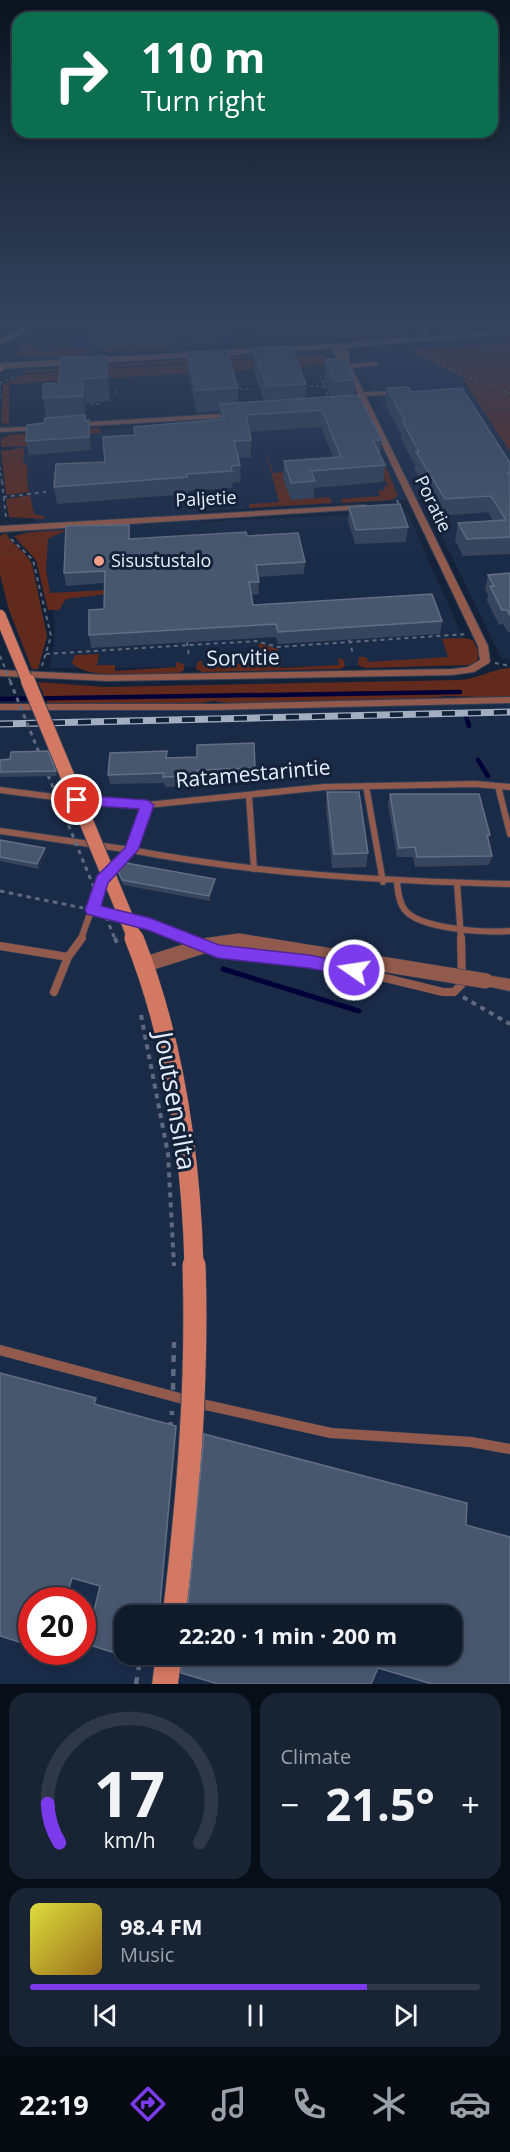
<!DOCTYPE html>
<meta charset="utf-8">
<style>
body{margin:0;font-family:"Open Sans",sans-serif;background:#182333;color:#f1f3f6;height:100vh;display:flex;flex-direction:column;font-size:22px;white-space:nowrap}
*{box-sizing:border-box;margin:0}
p{font-size:20px;color:#9ba1a9}
.icon{flex:none;width:33px;height:33px;fill:none;stroke:currentColor;stroke-width:2;stroke-linecap:round;stroke-linejoin:round}
.map{position:relative;height:1684px;overflow:hidden}
.drawer{display:flex;flex-direction:column;gap:9px;padding:9px;background:#080e18;flex:1}
.drawer>*{flex:none}
.banner{position:absolute;left:12px;top:12px;width:486px;height:126px;border-radius:18px;box-shadow:0 3px 9px #0003,0 0 0 2px #2f3847;background:#0b6e4f;color:#fff;overflow:hidden}
.speed{position:absolute;left:18px;top:1587px;display:flex;gap:12px;font-size:30px;font-weight:700;text-align:center}
.speed>*{display:grid;place-content:center;width:78px;height:78px;border-radius:50%;background:#0f1a2b;box-shadow:0 3px 9px #0003,0 0 0 2px #2f3847;line-height:1}
.speed .limit{border:9px solid #d22;background:#fff;color:#111}
.pin{position:absolute;display:grid;place-items:center;width:51px;height:51px;color:#fff;margin:-26px;border:3px solid #fff;border-radius:50%;box-shadow:0 2px 6px #0007}
.me{position:absolute;width:66px;margin:-33px;rotate:283deg;stroke-linejoin:round;filter:drop-shadow(0 0 4px #0008)}
.turn{display:flex;align-items:center;gap:21px;height:126px;padding:0 30px;font-size:27px}
.turn .icon{width:78px;height:78px;stroke-width:2.5}
.turn b{display:block;font-size:42px;line-height:51px}
.big{font-size:45px;font-weight:700;line-height:1.1}
.drawer .tile{flex:1;display:flex;flex-direction:column;justify-content:center;gap:9px;min-width:0;padding:0 21px;border-radius:18px;background:#182333}
.drawer .dial{align-items:center;gap:0}
.dial svg{height:156px;overflow:visible;fill:none;stroke:#2f3847;stroke-width:7;stroke-linecap:round;text-anchor:middle}
.dial text{fill:#f1f3f6;stroke:none}
.song{display:flex;align-items:center;gap:18px}
.cover{width:72px;height:72px;border-radius:9px;background:linear-gradient(135deg,hsl(60 70% 55%),hsl(40 70% 35%))}
.played{height:6px;border-radius:3px;background:linear-gradient(90deg,#7c3aed 75%,#2f3847 75%)}
.keys{display:flex;justify-content:space-around;direction:ltr}
.heat{display:flex;justify-content:space-between;align-items:center;font-size:33px;direction:ltr}
.drawer .tiles{flex:1;display:grid;gap:9px;grid-template-columns:1fr 1fr}
.tile:last-child{grid-column:span 2}
.trip{position:absolute;left:114px;top:1605px;width:348px;height:60px;border-radius:18px;background:#0f1a2b;box-shadow:0 3px 9px #0003,0 0 0 2px #2f3847;font-weight:700;line-height:60px;text-align:center}
.dock{display:flex;height:96px;justify-content:space-around;align-items:center;background:#060a11;color:#9ba1a9}
.dock .icon{width:42px;height:42px}
.dock .on{color:#7c3aed}
.dock b{font-size:27px;color:#f1f3f6}
.map>svg:first-child{display:block}
</style>
<div class="map">
<svg width="510" height="1684" viewBox="0 0 510 1684">
<rect width="100%" height="100%" fill="#142239"/>
<path fill="#1a2b48" fill-rule="evenodd" d="M103 325H238L234 334 237 345 61 355 38 351 31 344V342L89 338V334Z
M288 325H384L383 330 377 333H340L339 336H312L311 339 281 340Z
M414 354 461 376 510 452V659H502L423 499 198 511 201 522 407 512 473 660 362 666 50 668 55 633 53 608 38 531 9 436 381 411 358 358Z
M510 697V1684H0V707ZM32 1600H82V1652H32ZM124 1616H452V1654H124Z"/>
<path fill="#622a1d" d="M384 325H410L414 332 338 338 341 330 356 331V334L377 333 383 330Z
M510 342V452L461 376 414 354 411 350Z
M30 343 42 351 91 348 92 353 27 357 15 354 24 344Z
M169 344 170 349 102 352V348Z
M322 355 334 360 328 365 9 384V425L1 422 3 384 21 375Z
M233 356 262 357 26 373 22 371Z
M100 428 101 433 30 438 29 446 1 447V439L9 435Z
M24 448V457L22 458 28 468 27 481 29 492 6 495 1 451Z
M265 449 273 473 385 465 398 496 391 500 342 503 341 499 380 496 378 491 385 490 384 486H388L384 478H284L291 500 329 497 333 503 250 508 249 504 279 502Z
M30 495 34 514 44 516V519L9 517 6 499Z
M67 530 48 539 46 570 50 593 107 590 106 594 66 599 59 610H48L36 560 14 536 31 532Z
M6 533C12 546 26 551 32 564L47 636 38 669H32L9 610 0 574V536Z
M464 638 473 640 479 654 477 661 470 665 365 668 358 665 359 657H366L368 662 448 657 442 639Z
M258 643 278 649 281 668 339 665 338 658 344 660 345 666 341 669 202 672 196 669 197 663 201 660 203 666 262 662 263 658Z
M99 654 97 665H115V671L176 667V662L184 664V670L179 673C156 673 86 681 72 663L75 655Z
M510 668V698L447 696 408 701 242 705 214 701 189 705 49 706 38 682 105 687 460 680C478 679 492 669 510 668Z"/>
<g fill="none" stroke-linecap="round" stroke-linejoin="round">
<path stroke="#000039" stroke-width="4.5" d="M0 699 460 692
M466 716 469 726
M478 760 488 776"/>
<path stroke="#000039" stroke-width="5" d="M223 969 359 1011"/>
<defs>
<path id="service-far3" d="M373 325V330
M348 366 376 364
M361 394 393 393"/>
<path id="service-far2" d="M0 707H216L510 700
M366 786 383 882
M498 786 510 834
M0 790 100 803 147 805 324 787 475 784 510 787
M249 796 254 869
M147 805 131 850C257 874 382 881 510 884
M0 831 131 850 102 880 81 939
M397 883C398 892 399 903 405 910 419 929 487 933 510 931
M457 883 461 939
M92 910 150 924 188 939"/>
<path id="service-far1" d="M184 938 200 944
M0 946 68 957
M212 949 332 965 443 992H454L462 984 461 938
M54 992 68 957 82 938"/>
<path id="service" d="M0 1350 187 1400
M197 1403 331 1433 471 1442 510 1449"/>
<path id="minor" d="M416 325H422L433 340 432 341H428Z
M338 344 349 353V362L488 646 490 661 489 663 474 672 452 675 108 681 0 676V670L108 675 452 669 468 667 480 660 478 646 343 363 333 354 335 346Z
M235 413 239 415 238 417 73 427 69 425 73 423Z
M44 426V430H41L0 432V428Z
M363 505H366V509L0 532V526Z
M486 975 510 979V991L481 985 479 981 481 977Z"/>
<path id="tertiary" d="M510 330V334L330 349 0 369V363L318 345Z"/>
<path id="secondary" d="M27 325H37L0 345V340Z
M0 364 4 369 0 372Z
M156 1654H182L178 1684H152Z"/>
</defs>
<use href="#service-far3" stroke="#313f55" stroke-width="4.5"/>
<use href="#service-far2" stroke="#313f55" stroke-width="8"/>
<use href="#service-far1" stroke="#313f55" stroke-width="9"/>
<use href="#service" stroke="#313f55" stroke-width="11"/>
<use href="#minor" stroke="#313f55" stroke-width="2"/>
<use href="#tertiary" stroke="#313f55" stroke-width="1"/>
<use href="#secondary" stroke="#313f55" stroke-width="1"/>
<path stroke="#5e6b7f" stroke-width="1.5" stroke-dasharray="3 3" stroke-linecap="butt" d="M322 325 319 334 337 336 357 332
M322 325 339 327
M321 327 333 334
M23 341 83 337 90 332
M42 341 44 353
M417 349 456 373 510 393
M320 375 329 398
M0 383 15 376
M0 383V399
M238 383 240 389
M310 386H326
M234 388 253 390
M108 392H119
M84 403 99 404
M0 467 2 483"/>
<path stroke="#5e6b7f" stroke-width="2" stroke-dasharray="4 4" stroke-linecap="butt" d="M2 481 6 518
M3 497 46 492
M397 500 400 507
M11 539 33 560 51 636 42 666
M349 640 353 654
M187 642 189 657
M46 654 256 641 277 647 467 634
M495 663 510 666"/>
<path stroke="#5e6b7f" stroke-width="3" stroke-dasharray="4.5 4.5" stroke-linecap="butt" d="M0 891 83 908"/>
<path stroke="#5e6b7f" stroke-width="4" stroke-dasharray="5 5" stroke-linecap="butt" d="M463 997 510 1024"/>
<path stroke="#5e6b7f" stroke-width="4.5" stroke-dasharray="7 7" stroke-linecap="butt" d="M136 1684 141 1654"/>
<use href="#service-far3" stroke="#925a4c" stroke-width="4"/>
<use href="#service-far2" stroke="#925a4c" stroke-width="6"/>
<use href="#service-far1" stroke="#925a4c" stroke-width="8"/>
<use href="#service" stroke="#925a4c" stroke-width="10"/>
<use href="#minor" fill="#925a4c" fill-rule="evenodd"/>
<use href="#tertiary" fill="#925a4c" fill-rule="evenodd"/>
<use href="#secondary" fill="#d37862" fill-rule="evenodd"/>
<defs>
<path id="rail" d="M0 724 510 712"/>
</defs>
<use href="#rail" stroke="#a3aec0" stroke-width="7"/>
<use href="#rail" stroke="#142239" stroke-width="4.5" stroke-dasharray="13" stroke-linecap="butt"/>
<defs>
<path id="minor-bridge" d="M143 965 203 946 239 941 486 981"/>
<path id="secondary-bridge-far3" d="M0 615 28 683"/>
<path id="secondary-bridge-far2" d="M28 681 135 939"/>
<path id="secondary-bridge-far1" d="M134 938C175 1041 191 1156 194 1266"/>
<path id="secondary-bridge" d="M174 1616C188 1499 198 1383 194 1265"/>
</defs>
<use href="#minor-bridge" stroke="#313f55" stroke-width="16" stroke-linecap="butt"/>
<use href="#secondary-bridge-far3" stroke="#313f55" stroke-width="13" stroke-linecap="butt"/>
<use href="#secondary-bridge-far2" stroke="#313f55" stroke-width="16" stroke-linecap="butt"/>
<use href="#secondary-bridge-far1" stroke="#313f55" stroke-width="20" stroke-linecap="butt"/>
<use href="#secondary-bridge" stroke="#313f55" stroke-width="25" stroke-linecap="butt"/>
<path stroke="#5e6b7f" stroke-width="2" stroke-dasharray="4 4" stroke-linecap="butt" d="M0 656 11 683"/>
<path stroke="#5e6b7f" stroke-width="3" stroke-dasharray="4.5 4.5" stroke-linecap="butt" d="M10 681 40 755
M48 775 115 939"/>
<path stroke="#5e6b7f" stroke-width="4" stroke-dasharray="5 5" stroke-linecap="butt" d="M115 938 117 943
M141 1015 168 1154 174 1266"/>
<path stroke="#5e6b7f" stroke-width="4.5" stroke-dasharray="7 7" stroke-linecap="butt" d="M173 1390 174 1342
M170 1429 172 1411"/>
<use href="#minor-bridge" stroke="#925a4c" stroke-width="15"/>
<use href="#secondary-bridge-far3" stroke="#d37862" stroke-width="11"/>
<use href="#secondary-bridge-far2" stroke="#d37862" stroke-width="14"/>
<use href="#secondary-bridge-far1" stroke="#d37862" stroke-width="19"/>
<use href="#secondary-bridge" stroke="#d37862" stroke-width="23"/>
</g>
<path fill="#36455d" d="M187 325H228V340L187 343Z
M251 325H320L316 335 251 331Z
M341 325H358L357 330 341 329Z
M180 328 181 343 90 348 88 333Z
M253 348 306 384V398L330 396 324 381 325 359 355 380 354 395 382 440 380 455 385 465 383 482 314 488V498L291 500 283 478 284 461 333 457 321 427 249 432 251 440V457L238 458 240 465 241 482 232 483 233 488 188 491V494L57 504 54 487 105 462 135 435 221 419 220 411 197 413 188 373 187 352 238 388V402L264 401 253 369Z
M106 356 109 380 110 401 86 403V420H85L90 434 91 450 29 455 26 441 44 423 46 418 43 398 59 383Z
M387 388 411 392 510 463V554L463 556 455 540 458 523 493 521 488 512 442 516 414 468 415 465 401 438V434L385 404Z
M349 507 408 527 406 542 355 544 348 521Z
M247 536 305 562 304 574 258 577 259 594 251 595 253 605 442 621 440 634 278 644 276 637 91 648 89 635 104 609V583L66 586 64 573Z
M510 573V632H508L503 624 499 625 487 601 488 595 485 589 488 575Z
M167 751V758L255 768V778L198 780V786L165 787 164 783 110 784 108 775Z
M0 760 56 771 57 776 0 777Z
M327 792 368 853 366 867 332 868 326 807Z
M390 794 490 835 488 841 492 856 489 865 415 867 413 857H397L388 804Z
M0 840 45 848 46 853 39 869 0 861Z
M118 871 215 879V884L210 901 123 885Z"/>
<path fill="#212f47" d="M316 325H320L316 335Z
M106 356 109 380 110 401 107 377Z
M82 379 86 403V420L83 396Z
M89 420 90 434 91 450 89 437Z
M45 848 46 853 39 869 37 864Z
M215 879V884L210 901 209 896Z
M96 1398 99 1401 97 1407 94 1404Z
M176 1426 178 1429 160 1616H159Z
M72 1578H75L69 1600H65Z"/>
<path fill="#49576e" stroke="#616f85" stroke-width="1.5" d="M88 325H180V328L88 333Z
M291 346 306 384 267 386 253 348Z
M226 350 238 388 196 390 187 352Z
M106 356 107 377 82 379 83 396 43 398V384L59 383 60 357Z
M325 359H345L355 380 335 381Z
M408 387 411 392 462 388 510 463V473H508L510 476V537L467 539 458 523 506 520 491 496 445 499 416 452H419L403 422H405L387 388Z
M358 395 382 440H373L385 465 311 471 315 481 291 483 284 461 341 457 322 410 246 415 251 440 234 441 240 465 231 466 232 471 187 474V477L54 487 56 464 105 462 103 437 135 435 134 427 224 419 220 404Z
M85 415V421L89 420V437L26 441 27 425 44 423 45 418Z
M400 504 408 527 356 530 349 507Z
M129 525V539L246 532 247 536 298 533 305 562 256 565 259 582H249L253 605 432 594 442 621 278 632 276 624 89 635V610L104 609 105 571 64 573 66 526Z
M510 573V615L507 610H502L490 586H494L488 575Z
M254 743 255 768 197 770V776L163 777 164 773 108 775 110 753 167 751 166 758 197 757V745Z
M48 751 56 771 0 772V760L10 759 11 752Z
M327 792H359L368 853 334 854Z
M390 794H479L490 835H487L492 856 417 857 415 847 399 848Z
M0 840 45 848 37 864 0 857Z
M121 862 215 879 209 896 122 880 118 871Z
M0 1373 96 1398 94 1404 176 1426 159 1616H124V1654H154L151 1664 86 1644 100 1586 72 1578 65 1600H32V1646L0 1636Z
M204 1434 467 1503 466 1525 510 1537V1684H432L378 1668 371 1684H218L181 1673 182 1654H452V1616H187Z"/>
<linearGradient id="sky" x2="0" y2="1"><stop stop-color="#0b131f"/><stop offset="0.58" stop-color="#34445f"/><stop offset="1" stop-color="#34445f" stop-opacity="0"/></linearGradient>
<rect width="510" height="561" fill="url(#sky)"/>
<path fill="#7c3aed" stroke="#51269a" stroke-width="1.5" d="M77 795 147 800 154 805 138 850 108 883 101 906 150 918 219 945 309 955 354 964 359 966 361 970 359 975 354 977 309 968 218 958 148 930 87 914 85 910 97 876 125 848 139 809 72 804V797Z"/>
<circle fill="#f49e89" stroke="#142239" stroke-width="2" cx="99" cy="561" r="6"/>
<g text-anchor="middle" stroke-width="6" stroke-linejoin="round" paint-order="stroke">
<g font-size="18" fill="#e4eefe" stroke="#142239">
<text transform="translate(206 499) rotate(-3)" y="6">Paljetie</text>
<text transform="translate(433 504) rotate(64)" y="6">Poratie</text>
</g>
<g font-size="18" fill="#e4eefe" stroke="#142239" text-anchor="start">
<text x="111" y="567">Sisustustalo</text>
</g>
<g font-size="21" fill="#e4eefe" stroke="#142239">
<text transform="translate(243 658) rotate(-1)" y="7">Sorvitie</text>
<text transform="translate(253 774) rotate(-5)" y="7">Ratamestarintie</text>
</g>
<g font-size="26" fill="#e4eefe" stroke="#142239">
<text transform="translate(175 1101) rotate(80)" y="9">Joutsensilta</text>
</g>
</g>
</svg>
<div class="speed"><div class="limit">20</div></div>
<div class="pin" style="left:77px;top:800px;background:#d93025"><svg class="icon" aria-label="arrive" viewBox="0 0 24 24"><path d="M6 21V4h12l-3 4 3 4H6"/></svg></div>
<svg class="me" style="left:354px;top:970px" viewBox="-20 -20 40 40"><circle r="17" fill="#7c3aed" stroke="#fff" stroke-width="3"/><path d="M0-11L8 9 0 5-8 9z" fill="#fff"/></svg>
<div class="trip">22:20 · 1 min · 200 m</div>
<div class="banner">
<div class="turn"><svg class="icon" aria-label="right" viewBox="0 0 24 24"><path d="M7 20v-9h11M14 6l5 5-5 5"/></svg><div><b>110 m</b>Turn right</div></div>
</div>
</div>
<section class="drawer">
<div class="tiles">
<div class="tile dial"><svg viewBox="0 0 100 80">
<path d="M14 69A42 42 0 1 1 86 69"/>
<path d="M14 69A42 42 0 0 1 8 49" stroke="#7c3aed"/>
<text x="50" y="56" font-size="32" font-weight="700">17</text>
<text x="50" y="72" font-size="11">km/h</text>
</svg></div>
<div class="tile"><p>Climate</p>
<div class="heat"><a>−</a><b class="big">21.5°</b><a>+</a></div>
</div>
<div class="tile">
<div class="song"><i class="cover"></i><div><b>98.4 FM</b><p>Music</p></div></div>
<div class="played"></div>
<div class="keys"><svg class="icon" aria-label="previous" viewBox="0 0 24 24"><path d="M18 5L8 12l10 7zM5 5v14"/></svg><svg class="icon" aria-label="pause" viewBox="0 0 24 24"><path d="M8 5v14M16 5v14"/></svg><svg class="icon" aria-label="next" viewBox="0 0 24 24"><path d="M6 5l10 7-10 7zM19 5v14"/></svg></div>
</div>
</div>
</section>
<nav class="dock">
<b>22:19</b>
<svg class="icon on" aria-label="directions" viewBox="0 0 24 24"><path d="M12 3l9 9-9 9-9-9zM9 14v-3h6M13 9l2 2-2 2"/></svg>
<svg class="icon" aria-label="music" viewBox="0 0 24 24"><path d="M9 18V5l10-2v13"/><circle cx="6" cy="18" r="3"/><circle cx="16" cy="16" r="3"/></svg>
<svg class="icon" aria-label="phone" viewBox="0 0 24 24"><path d="M5 4h4l2 5-3 2q2 4 5 5l2-3 5 2v4C11 20 4 13 5 4z"/></svg>
<svg class="icon" aria-label="climate" viewBox="0 0 24 24"><path d="M12 3v18M4 7l16 10M4 17L20 7"/></svg>
<svg class="icon" aria-label="car" viewBox="0 0 24 24"><path d="M5 17H2v-5l4-1 3-4h7l3 4 3 1v5h-3M9 17h6M6 11h13"/><circle cx="7" cy="17" r="2"/><circle cx="17" cy="17" r="2"/></svg>
</nav>
